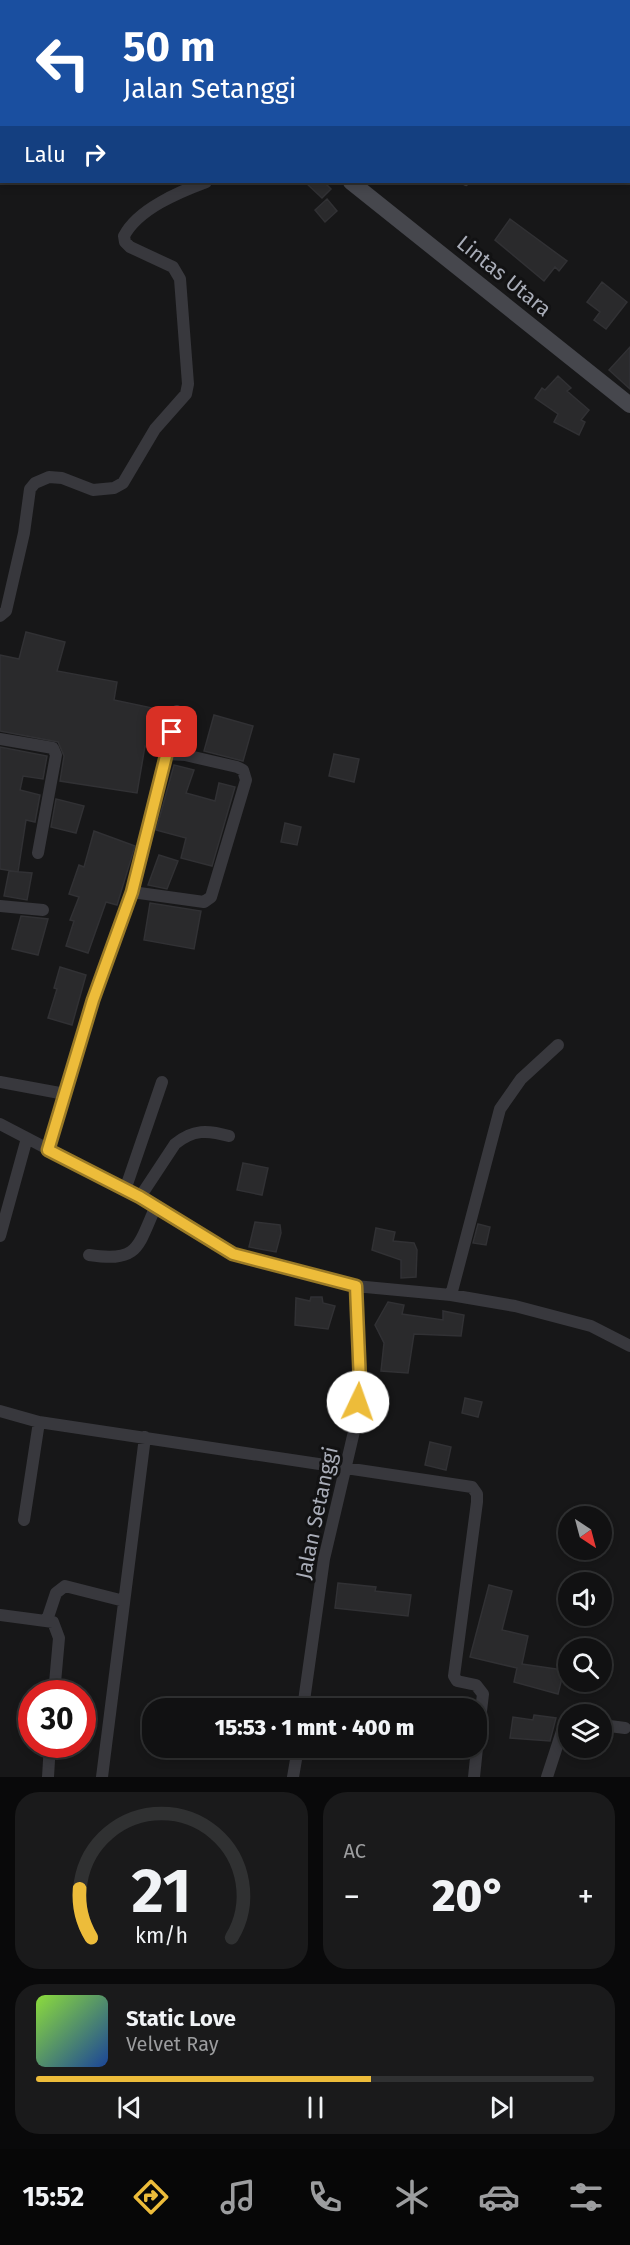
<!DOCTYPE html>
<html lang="id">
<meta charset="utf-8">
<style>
body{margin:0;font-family:"Fira Sans",sans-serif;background:#1a1a1b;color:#f1f3f6;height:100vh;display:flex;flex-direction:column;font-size:22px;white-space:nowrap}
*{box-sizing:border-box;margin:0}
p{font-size:20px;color:#9c9d9f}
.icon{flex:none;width:33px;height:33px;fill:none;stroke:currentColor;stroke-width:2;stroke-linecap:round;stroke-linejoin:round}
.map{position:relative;height:1777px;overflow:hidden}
.sheet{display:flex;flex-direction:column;gap:15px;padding:15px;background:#09090a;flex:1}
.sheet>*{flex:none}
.banner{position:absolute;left:0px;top:0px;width:630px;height:183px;box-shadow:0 3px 9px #0003,0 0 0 2px #303132;background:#1a4fa0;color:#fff;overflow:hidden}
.needle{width:39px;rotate:144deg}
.tools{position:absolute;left:558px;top:1506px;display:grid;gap:12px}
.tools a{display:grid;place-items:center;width:54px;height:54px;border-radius:50%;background:#111112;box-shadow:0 3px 9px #0003,0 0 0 2px #303132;font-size:30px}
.speed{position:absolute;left:18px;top:1680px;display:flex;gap:12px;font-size:30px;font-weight:700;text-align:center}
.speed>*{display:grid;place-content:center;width:78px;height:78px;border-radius:50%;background:#111112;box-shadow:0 3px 9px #0003,0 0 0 2px #303132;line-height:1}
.speed .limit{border:9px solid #d22;background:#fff;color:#111}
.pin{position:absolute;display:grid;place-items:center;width:51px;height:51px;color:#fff;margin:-26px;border-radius:12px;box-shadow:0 3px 9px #0006}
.me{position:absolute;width:66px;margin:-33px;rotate:3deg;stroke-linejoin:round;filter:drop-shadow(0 0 4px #0008)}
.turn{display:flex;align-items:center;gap:21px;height:126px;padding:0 24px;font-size:27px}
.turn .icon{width:78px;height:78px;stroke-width:2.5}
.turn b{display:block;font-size:42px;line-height:51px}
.then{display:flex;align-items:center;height:57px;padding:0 24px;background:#0003;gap:12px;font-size:22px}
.big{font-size:45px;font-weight:800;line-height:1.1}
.sheet .tile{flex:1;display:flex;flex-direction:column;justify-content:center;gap:9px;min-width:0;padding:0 21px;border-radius:24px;background:#1a1a1b}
.sheet .dial{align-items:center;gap:0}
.dial svg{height:156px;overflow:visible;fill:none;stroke:#303132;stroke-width:7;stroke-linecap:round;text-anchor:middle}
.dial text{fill:#f1f3f6;stroke:none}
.song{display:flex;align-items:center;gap:18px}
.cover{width:72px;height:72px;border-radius:9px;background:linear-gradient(135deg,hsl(90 70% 55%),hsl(220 70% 35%))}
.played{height:6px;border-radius:3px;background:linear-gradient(90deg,#edbc3a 60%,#303132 60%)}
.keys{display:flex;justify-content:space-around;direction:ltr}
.heat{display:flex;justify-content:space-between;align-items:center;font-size:33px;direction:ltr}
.sheet .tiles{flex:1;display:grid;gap:15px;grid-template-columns:1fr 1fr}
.tile:last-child{grid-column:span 2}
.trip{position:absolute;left:142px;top:1698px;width:345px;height:60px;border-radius:24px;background:#111112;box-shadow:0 3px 9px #0003,0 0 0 2px #303132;font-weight:800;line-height:60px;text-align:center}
.tabs{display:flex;height:96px;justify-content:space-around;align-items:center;background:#070707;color:#9c9d9f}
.tabs .icon{width:42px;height:42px}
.tabs .active{color:#edbc3a}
.tabs b{font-size:27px;color:#f1f3f6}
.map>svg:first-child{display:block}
</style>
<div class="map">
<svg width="630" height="1777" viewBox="0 0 630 1777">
<defs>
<pattern id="forest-firs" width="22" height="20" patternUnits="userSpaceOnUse" patternTransform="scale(1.5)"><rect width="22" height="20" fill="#1d231e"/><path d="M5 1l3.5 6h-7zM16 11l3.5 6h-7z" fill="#3b403d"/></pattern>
</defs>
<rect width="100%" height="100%" fill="#171718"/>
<path fill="url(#forest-firs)" d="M528 0H630V179L628 2Z"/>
<path fill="#2a2a2c" stroke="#313134" stroke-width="1.5" d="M305 182H324L331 189 322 198Z
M327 199 337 211 325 222 315 210Z
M510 219 567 261 559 271 555 267 544 281 495 240Z
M602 282 627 302 606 329 594 320 600 312 587 302Z
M630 347V389L609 370Z
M558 376 571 388 567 391 589 410 581 420 585 422 579 435 554 422 558 414 535 398 542 388 545 390Z
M26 632 65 642 57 671 117 682 114 700 157 709 148 748 145 746 137 793 60 781 64 756 58 742 0 731V655L19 659Z
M214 715 253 726 243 761 204 751Z
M0 747 47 756 43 779 23 776 20 790 40 795 35 822 26 820 18 872 0 869Z
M334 754 359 759 354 782 329 776Z
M174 765 194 770 186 793 215 801 219 783 235 787 212 866 181 858 186 838 156 830Z
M56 799 84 806 76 833 51 827Z
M285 823 301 827 297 845 281 842Z
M94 831 135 846 117 905 106 902 88 953 66 946 74 921 70 920 79 897 69 894 79 865 84 867Z
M159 855 178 861 167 889 148 885Z
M9 871 32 873 27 900 4 896Z
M150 903 201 911 194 949 144 940Z
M21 916 48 919 38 955 12 949Z
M60 967 86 975 72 1025 48 1018 57 989 54 988Z
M243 1163 268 1168 262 1195 237 1190Z
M255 1222 280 1225 281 1233 276 1252 249 1247Z
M478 1224 490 1227 486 1245 473 1243Z
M376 1228 395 1232 393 1241 414 1243 417 1250 416 1277 401 1278V1260L372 1250Z
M311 1297H322L323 1303 335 1306 328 1329 295 1325 296 1298 310 1301Z
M388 1302 404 1305 402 1314 443 1320V1311L464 1315 461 1336 414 1334 408 1373 381 1371 384 1343 375 1325Z
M465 1398 482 1402 478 1417 462 1413Z
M430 1442 451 1447 446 1470 425 1465Z
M338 1583 376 1587 375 1591 411 1595 408 1616 335 1608Z
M489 1585 512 1591 502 1630 528 1636 522 1664 564 1670 558 1694 514 1682 517 1668 470 1657Z
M534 1715 556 1718 550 1741 510 1738 513 1717 533 1720Z"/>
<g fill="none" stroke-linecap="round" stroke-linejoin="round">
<path stroke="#38383d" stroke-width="6" d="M464 182 466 183"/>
<path stroke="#38383d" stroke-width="12" d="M437 2 438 0
M0 616 6 611 24 533 30 489 35 483 49 477 62 478 93 490 114 488 123 483 155 429 186 394 188 384 180 279 173 267 130 247 125 242 124 236C138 209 179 192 206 182
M0 739 53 748 56 755 38 853
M132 892 204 902 211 897 246 780 243 770 237 767 185 755 167 754
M0 906 43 910
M0 1082 65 1094
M0 1124 140 1197 233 1254 355 1286 451 1295 515 1306 591 1326 630 1346
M48 1150 93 1000 132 892 177 711
M125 1190 162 1082
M140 1197 175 1144C193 1129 208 1130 229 1136
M0 1236 27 1138
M89 1255C137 1262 137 1250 155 1208
M451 1295 500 1109 521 1079 558 1045
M0 1411 39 1422 472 1487 477 1494V1502L454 1676 457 1681 476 1685 483 1694 477 1745
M24 1520 39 1422
M0 1615 53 1622 59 1638 54 1694
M47 1620 56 1593 65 1586 124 1601
M303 1708 324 1559 356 1423 360 1383 355 1286
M602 1725 625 1728
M48 1777 50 1744
M102 1777 145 1437
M293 1777 298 1748
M474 1777 477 1748
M547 1777 562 1731 568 1724"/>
<path stroke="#46474d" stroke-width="16" d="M0 22 2 21
M351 182 630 405"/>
</g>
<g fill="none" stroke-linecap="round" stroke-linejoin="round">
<defs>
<path id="route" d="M172 732 132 892 93 1000 48 1150 140 1197 233 1254 356 1286 360 1383 358 1402"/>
</defs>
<use href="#route" stroke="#9a7a26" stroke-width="15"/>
<use href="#route" stroke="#edbc3a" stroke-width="10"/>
</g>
<g text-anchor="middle" stroke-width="6" stroke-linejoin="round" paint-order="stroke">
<g font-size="21" fill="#a9adb8" stroke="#121213">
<text transform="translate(504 276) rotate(39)" y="7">Lintas Utara</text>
<text transform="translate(317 1513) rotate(-78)" y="7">Jalan Setanggi</text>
</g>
</g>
</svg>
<div class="tools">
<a><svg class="needle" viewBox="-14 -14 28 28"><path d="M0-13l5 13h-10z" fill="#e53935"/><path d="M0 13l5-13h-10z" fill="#9c9d9f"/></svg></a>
<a><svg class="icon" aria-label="sound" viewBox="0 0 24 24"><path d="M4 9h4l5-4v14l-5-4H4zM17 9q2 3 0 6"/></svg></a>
<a><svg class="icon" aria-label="search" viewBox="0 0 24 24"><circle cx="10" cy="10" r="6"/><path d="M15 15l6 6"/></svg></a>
<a><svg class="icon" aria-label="layers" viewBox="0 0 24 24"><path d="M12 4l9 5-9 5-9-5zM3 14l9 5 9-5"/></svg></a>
</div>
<div class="speed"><div class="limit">30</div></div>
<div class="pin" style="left:172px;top:732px;background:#d93025"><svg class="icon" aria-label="arrive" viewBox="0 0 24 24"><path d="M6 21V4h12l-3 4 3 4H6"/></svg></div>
<svg class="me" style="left:358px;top:1402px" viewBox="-20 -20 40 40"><circle r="19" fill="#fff"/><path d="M0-13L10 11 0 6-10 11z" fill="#edbc3a"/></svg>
<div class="trip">15:53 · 1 mnt · 400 m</div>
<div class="banner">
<div class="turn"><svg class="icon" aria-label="left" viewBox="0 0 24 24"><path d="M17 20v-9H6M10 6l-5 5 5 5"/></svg><div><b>50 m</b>Jalan Setanggi</div></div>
<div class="then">Lalu<svg class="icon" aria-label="right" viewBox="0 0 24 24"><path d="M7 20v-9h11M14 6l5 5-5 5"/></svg></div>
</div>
</div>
<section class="sheet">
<div class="tiles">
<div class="tile dial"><svg viewBox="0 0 100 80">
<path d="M14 69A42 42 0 1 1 86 69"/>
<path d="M14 69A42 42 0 0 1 8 44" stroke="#edbc3a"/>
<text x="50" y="56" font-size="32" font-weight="700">21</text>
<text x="50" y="72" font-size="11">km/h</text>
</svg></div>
<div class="tile"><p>AC</p>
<div class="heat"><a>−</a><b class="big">20°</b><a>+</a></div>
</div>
<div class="tile">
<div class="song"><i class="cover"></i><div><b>Static Love</b><p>Velvet Ray</p></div></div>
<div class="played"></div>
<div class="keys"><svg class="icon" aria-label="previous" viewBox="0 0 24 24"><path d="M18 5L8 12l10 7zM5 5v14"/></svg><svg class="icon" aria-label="pause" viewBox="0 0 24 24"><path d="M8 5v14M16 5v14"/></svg><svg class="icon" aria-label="next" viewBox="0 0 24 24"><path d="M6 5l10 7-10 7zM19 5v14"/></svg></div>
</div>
</div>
</section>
<nav class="tabs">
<b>15:52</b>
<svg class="icon active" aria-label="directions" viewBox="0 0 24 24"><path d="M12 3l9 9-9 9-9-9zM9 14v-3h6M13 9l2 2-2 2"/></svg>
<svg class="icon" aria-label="music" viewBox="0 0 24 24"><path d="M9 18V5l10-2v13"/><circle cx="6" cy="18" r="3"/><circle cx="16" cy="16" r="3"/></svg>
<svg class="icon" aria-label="phone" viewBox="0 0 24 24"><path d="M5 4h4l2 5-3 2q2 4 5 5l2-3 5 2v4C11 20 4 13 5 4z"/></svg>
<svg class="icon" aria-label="climate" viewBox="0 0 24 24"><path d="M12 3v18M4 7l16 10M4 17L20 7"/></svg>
<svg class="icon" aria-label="car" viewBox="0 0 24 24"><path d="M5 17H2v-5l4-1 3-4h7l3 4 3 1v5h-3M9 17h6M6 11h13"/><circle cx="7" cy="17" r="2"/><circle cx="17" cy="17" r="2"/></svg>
<svg class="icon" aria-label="filters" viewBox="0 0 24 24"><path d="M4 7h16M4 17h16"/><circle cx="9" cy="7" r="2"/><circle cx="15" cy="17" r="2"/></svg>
</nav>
